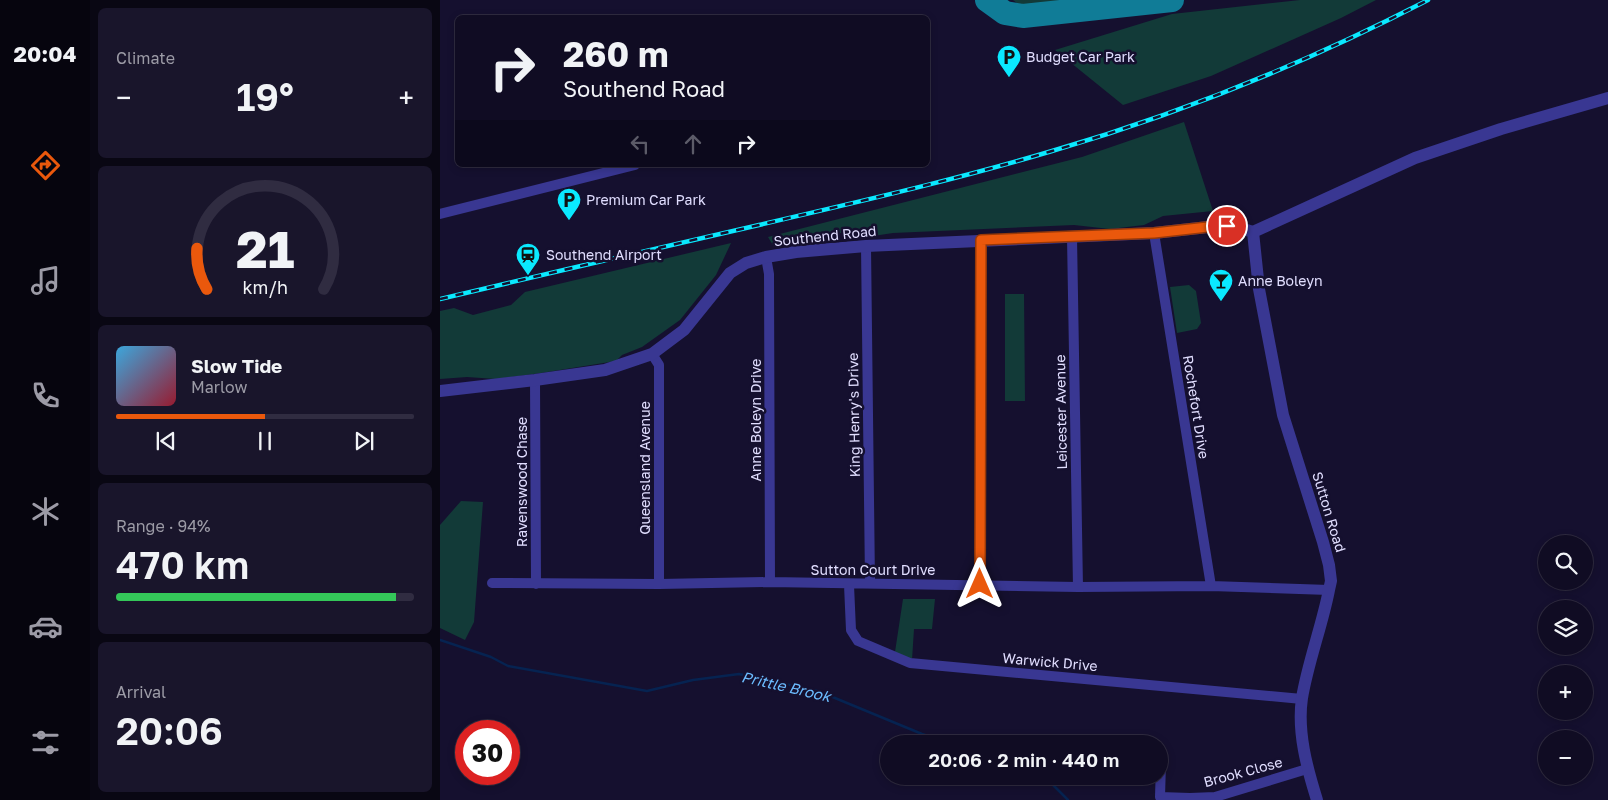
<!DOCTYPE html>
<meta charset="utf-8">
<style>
body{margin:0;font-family:"Golos Text",sans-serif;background:#19152b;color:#f1f3f6;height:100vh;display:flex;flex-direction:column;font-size:19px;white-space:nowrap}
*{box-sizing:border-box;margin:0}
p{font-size:16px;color:#9c9ba6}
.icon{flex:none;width:28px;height:28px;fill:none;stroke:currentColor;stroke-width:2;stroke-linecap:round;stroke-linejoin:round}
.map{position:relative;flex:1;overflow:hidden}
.panel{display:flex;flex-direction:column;gap:8px;padding:8px;background:#090713;width:350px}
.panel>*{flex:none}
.guide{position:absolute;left:15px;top:15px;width:475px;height:152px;border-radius:8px;box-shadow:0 2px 8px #0003,0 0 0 1px #302c41;background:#100c23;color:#f1f3f6;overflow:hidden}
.buttons{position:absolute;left:1098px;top:535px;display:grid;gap:10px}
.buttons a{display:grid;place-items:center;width:55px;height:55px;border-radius:50%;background:#100c23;box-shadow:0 2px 8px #0003,0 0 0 1px #302c41;font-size:25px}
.speed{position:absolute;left:15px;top:720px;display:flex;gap:10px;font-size:25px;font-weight:700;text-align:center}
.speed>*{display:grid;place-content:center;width:65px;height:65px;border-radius:50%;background:#100c23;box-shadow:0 2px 8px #0003,0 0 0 1px #302c41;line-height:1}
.speed .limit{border:8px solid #d22;background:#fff;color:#111}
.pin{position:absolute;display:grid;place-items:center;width:42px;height:42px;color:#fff;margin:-21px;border:2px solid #fff;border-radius:50%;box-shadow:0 1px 5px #0007}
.me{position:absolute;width:55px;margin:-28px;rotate:0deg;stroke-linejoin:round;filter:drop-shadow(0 0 4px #0008)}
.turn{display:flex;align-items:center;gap:18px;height:105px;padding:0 25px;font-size:22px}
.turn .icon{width:65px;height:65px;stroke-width:2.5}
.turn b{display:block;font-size:35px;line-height:42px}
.lanes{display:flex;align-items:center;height:48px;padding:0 25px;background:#0003;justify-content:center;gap:25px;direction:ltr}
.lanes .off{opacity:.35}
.big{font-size:38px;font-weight:600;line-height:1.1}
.panel .tile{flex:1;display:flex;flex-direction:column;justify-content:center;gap:8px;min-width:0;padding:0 18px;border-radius:8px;background:#19152b}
.panel .dial{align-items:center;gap:0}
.dial svg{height:130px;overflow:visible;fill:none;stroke:#302c41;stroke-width:7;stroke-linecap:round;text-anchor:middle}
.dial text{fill:#f1f3f6;stroke:none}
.song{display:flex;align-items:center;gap:15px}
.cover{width:60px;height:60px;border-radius:8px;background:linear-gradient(135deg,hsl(200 70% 55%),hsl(350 70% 35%))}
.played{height:5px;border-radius:2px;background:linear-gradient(90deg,#ea580c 50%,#302c41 50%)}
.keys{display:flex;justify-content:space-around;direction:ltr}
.heat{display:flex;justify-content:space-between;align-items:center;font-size:28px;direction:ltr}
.charge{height:8px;border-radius:4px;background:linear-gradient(90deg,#34c759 94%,#302c41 0)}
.trip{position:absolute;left:440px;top:735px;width:288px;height:50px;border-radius:25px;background:#100c23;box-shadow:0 2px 8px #0003,0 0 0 1px #302c41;font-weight:600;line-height:50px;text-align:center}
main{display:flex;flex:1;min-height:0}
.tab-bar{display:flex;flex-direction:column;width:90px;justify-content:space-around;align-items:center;background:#06050e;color:#9c9ba6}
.tab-bar .icon{width:35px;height:35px}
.tab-bar .selected{color:#ea580c}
.tab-bar b{font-size:22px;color:#f1f3f6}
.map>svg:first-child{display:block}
</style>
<main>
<nav class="tab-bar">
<b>20:04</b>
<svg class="icon selected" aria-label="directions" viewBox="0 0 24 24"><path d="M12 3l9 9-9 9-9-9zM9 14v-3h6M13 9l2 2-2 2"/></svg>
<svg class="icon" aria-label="music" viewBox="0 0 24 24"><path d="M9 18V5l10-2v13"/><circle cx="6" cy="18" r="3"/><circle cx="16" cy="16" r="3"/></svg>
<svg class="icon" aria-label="phone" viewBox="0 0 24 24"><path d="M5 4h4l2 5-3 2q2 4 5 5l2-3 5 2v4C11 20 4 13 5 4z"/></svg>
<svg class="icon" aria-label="climate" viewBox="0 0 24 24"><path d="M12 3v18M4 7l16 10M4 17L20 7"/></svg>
<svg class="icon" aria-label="car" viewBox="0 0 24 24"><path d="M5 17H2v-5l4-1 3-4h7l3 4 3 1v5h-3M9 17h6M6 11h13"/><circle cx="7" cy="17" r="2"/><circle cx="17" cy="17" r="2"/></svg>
<svg class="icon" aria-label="filters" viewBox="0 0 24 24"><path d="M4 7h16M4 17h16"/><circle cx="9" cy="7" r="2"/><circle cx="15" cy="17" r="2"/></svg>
</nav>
<section class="panel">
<div class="tile"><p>Climate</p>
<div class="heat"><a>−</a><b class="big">19°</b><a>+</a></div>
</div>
<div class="tile dial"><svg viewBox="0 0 100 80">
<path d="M14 69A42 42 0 1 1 86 69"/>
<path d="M14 69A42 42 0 0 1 8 44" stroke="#ea580c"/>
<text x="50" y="56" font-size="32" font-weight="700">21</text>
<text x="50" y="72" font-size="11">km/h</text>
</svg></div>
<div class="tile">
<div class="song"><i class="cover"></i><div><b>Slow Tide</b><p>Marlow</p></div></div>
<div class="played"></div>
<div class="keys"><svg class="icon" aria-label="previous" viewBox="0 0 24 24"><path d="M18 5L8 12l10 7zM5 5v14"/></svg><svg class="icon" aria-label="pause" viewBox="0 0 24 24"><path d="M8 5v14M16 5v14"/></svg><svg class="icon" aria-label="next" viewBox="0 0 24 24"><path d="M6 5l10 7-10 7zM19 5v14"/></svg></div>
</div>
<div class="tile"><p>Range · 94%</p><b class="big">470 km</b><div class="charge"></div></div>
<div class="tile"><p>Arrival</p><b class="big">20:06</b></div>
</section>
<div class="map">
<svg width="1168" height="800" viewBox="0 0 1168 800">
<rect width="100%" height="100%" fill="#15102f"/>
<path fill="#123a38" d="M573 0H670L586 10Z
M860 0H936L901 18 771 76 683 105 615 50 732 14Z
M744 122 773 211 723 216 704 225 670 229 634 225 453 233 420 238 418 233H389L384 238 334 247 328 237 642 157Z
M291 243 276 275 240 320 202 347 182 355 176 361 101 373 56 379 27 377 0 379V311L14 308 33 315 71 305 85 292Z
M749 285 756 291 761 323 757 329 737 333 730 287Z
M565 294H584L585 401H565Z
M21 501 43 502 34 622 25 640 0 628V525Z
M463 599H495L492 629H474L472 660 455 652Z"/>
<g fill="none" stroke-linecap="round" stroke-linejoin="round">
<path stroke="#062351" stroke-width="2.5" d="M0 640 51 657 68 666 207 691 253 680 299 674 378 691 482 734 511 744
M600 776 609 781 628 800"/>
<path stroke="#107c97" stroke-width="24" d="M547 0 565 13 583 16 732 0"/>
<path stroke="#393792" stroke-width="10" d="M0 214 195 165
M714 233 771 586
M632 237 638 587
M426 246 430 583
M326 257 329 274 330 582
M212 354 219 365V584
M95 380 96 584
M52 583 219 584 330 582 638 587 771 586 889 590
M409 585 411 630 418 641 470 663 862 699
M541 585V240
M721 763 720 797 750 798 775 797 867 769"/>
<path stroke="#393792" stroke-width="12" d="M813 232 819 289 843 415 883 542 889 565 891 581 889 590C882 626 868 662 862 698 857 732 867 768 877 800
M813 232 975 158 1061 129 1168 98
M0 391 95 380 165 370 212 354 244 330 290 273 306 263 326 257 356 252 426 246 714 233 777 226 797 227 813 232"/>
<defs>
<path id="rail" d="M0 299C106 274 213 249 319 225 417 202 515 180 612 151 739 114 870 61 988 0"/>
</defs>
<use href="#rail" stroke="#0ae9ff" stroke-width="4.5"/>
<use href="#rail" stroke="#15102f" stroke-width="2.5" stroke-dasharray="8" stroke-linecap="butt"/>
</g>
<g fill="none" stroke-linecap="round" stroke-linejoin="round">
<defs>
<path id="route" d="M540 584 541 240 714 233 777 226H787"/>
</defs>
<use href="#route" stroke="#983908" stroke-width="12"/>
<use href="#route" stroke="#ea580c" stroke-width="9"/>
</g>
<defs>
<symbol id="parking-pin" viewBox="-11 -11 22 30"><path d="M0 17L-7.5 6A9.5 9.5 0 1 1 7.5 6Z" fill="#0ae9ff" stroke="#15102f"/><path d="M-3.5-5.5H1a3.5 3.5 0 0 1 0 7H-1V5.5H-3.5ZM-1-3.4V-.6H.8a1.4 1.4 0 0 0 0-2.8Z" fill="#111"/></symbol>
<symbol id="station-pin" viewBox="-11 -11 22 30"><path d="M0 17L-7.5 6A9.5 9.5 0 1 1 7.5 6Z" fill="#0ae9ff" stroke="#15102f"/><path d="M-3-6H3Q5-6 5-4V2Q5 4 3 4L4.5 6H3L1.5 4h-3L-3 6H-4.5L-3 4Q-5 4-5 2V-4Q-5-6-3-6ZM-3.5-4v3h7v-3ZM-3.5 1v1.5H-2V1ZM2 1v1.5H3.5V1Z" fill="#111"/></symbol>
<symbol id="bar-pin" viewBox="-11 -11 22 30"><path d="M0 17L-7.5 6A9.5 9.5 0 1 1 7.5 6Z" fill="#0ae9ff" stroke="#15102f"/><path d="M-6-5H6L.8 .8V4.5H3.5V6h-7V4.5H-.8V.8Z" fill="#111"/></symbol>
</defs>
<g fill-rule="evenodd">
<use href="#parking-pin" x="555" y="43" width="28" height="38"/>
<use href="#parking-pin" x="115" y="186" width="28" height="38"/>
<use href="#station-pin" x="74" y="241" width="28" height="38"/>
<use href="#bar-pin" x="767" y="267" width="28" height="38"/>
</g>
<g text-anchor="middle" stroke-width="5" stroke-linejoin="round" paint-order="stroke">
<g font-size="14" fill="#e1deff" stroke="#15102f" text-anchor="start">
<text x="586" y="62">Budget Car Park</text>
<text x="146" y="205">Premium Car Park</text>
<text x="106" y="260">Southend Airport</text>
<text x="798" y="286">Anne Boleyn</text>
</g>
<g font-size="14" fill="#e1deff" stroke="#15102f">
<text transform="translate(385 236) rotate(-6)" y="5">Southend Road</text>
<text transform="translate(756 407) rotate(81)" y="5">Rochefort Drive</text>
<text transform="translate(621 412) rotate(-91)" y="5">Leicester Avenue</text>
<text transform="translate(414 415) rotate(-91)" y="5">King Henry's Drive</text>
<text transform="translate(316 420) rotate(-90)" y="5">Anne Boleyn Drive</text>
<text transform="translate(205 468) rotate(-90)" y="5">Queensland Avenue</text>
<text transform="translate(82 482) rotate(-90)" y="5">Ravenswood Chase</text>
<text transform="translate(889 512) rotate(73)" y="5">Sutton Road</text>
<text x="433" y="575">Sutton Court Drive</text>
<text transform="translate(610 662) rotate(5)" y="5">Warwick Drive</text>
<text transform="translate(803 772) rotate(-15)" y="5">Brook Close</text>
</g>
<g font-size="15" font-style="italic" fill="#6cbcff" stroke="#15102f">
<text transform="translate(346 687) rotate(13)" y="5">Prittle Brook</text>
</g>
</g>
</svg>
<div class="buttons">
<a><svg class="icon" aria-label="search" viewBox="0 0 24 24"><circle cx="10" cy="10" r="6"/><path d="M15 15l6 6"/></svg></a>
<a><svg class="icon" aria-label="layers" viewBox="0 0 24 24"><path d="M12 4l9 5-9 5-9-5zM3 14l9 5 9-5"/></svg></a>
<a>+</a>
<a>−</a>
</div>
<div class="speed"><div class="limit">30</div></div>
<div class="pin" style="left:787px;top:226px;background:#d93025"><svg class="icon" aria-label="arrive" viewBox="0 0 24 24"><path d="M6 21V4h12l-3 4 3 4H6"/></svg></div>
<svg class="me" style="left:540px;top:584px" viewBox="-20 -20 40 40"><path d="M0-17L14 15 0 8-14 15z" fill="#ea580c" stroke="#fff" stroke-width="4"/></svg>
<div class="trip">20:06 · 2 min · 440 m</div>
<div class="guide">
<div class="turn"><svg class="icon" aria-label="right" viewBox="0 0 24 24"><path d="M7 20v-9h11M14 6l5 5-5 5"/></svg><div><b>260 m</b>Southend Road</div></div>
<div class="lanes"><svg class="icon off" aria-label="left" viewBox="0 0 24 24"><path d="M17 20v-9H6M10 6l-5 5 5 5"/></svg><svg class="icon off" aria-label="ahead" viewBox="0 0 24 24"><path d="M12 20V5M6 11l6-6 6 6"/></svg><svg class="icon" aria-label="right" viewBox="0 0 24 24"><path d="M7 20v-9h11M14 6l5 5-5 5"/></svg></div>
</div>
</div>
</main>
